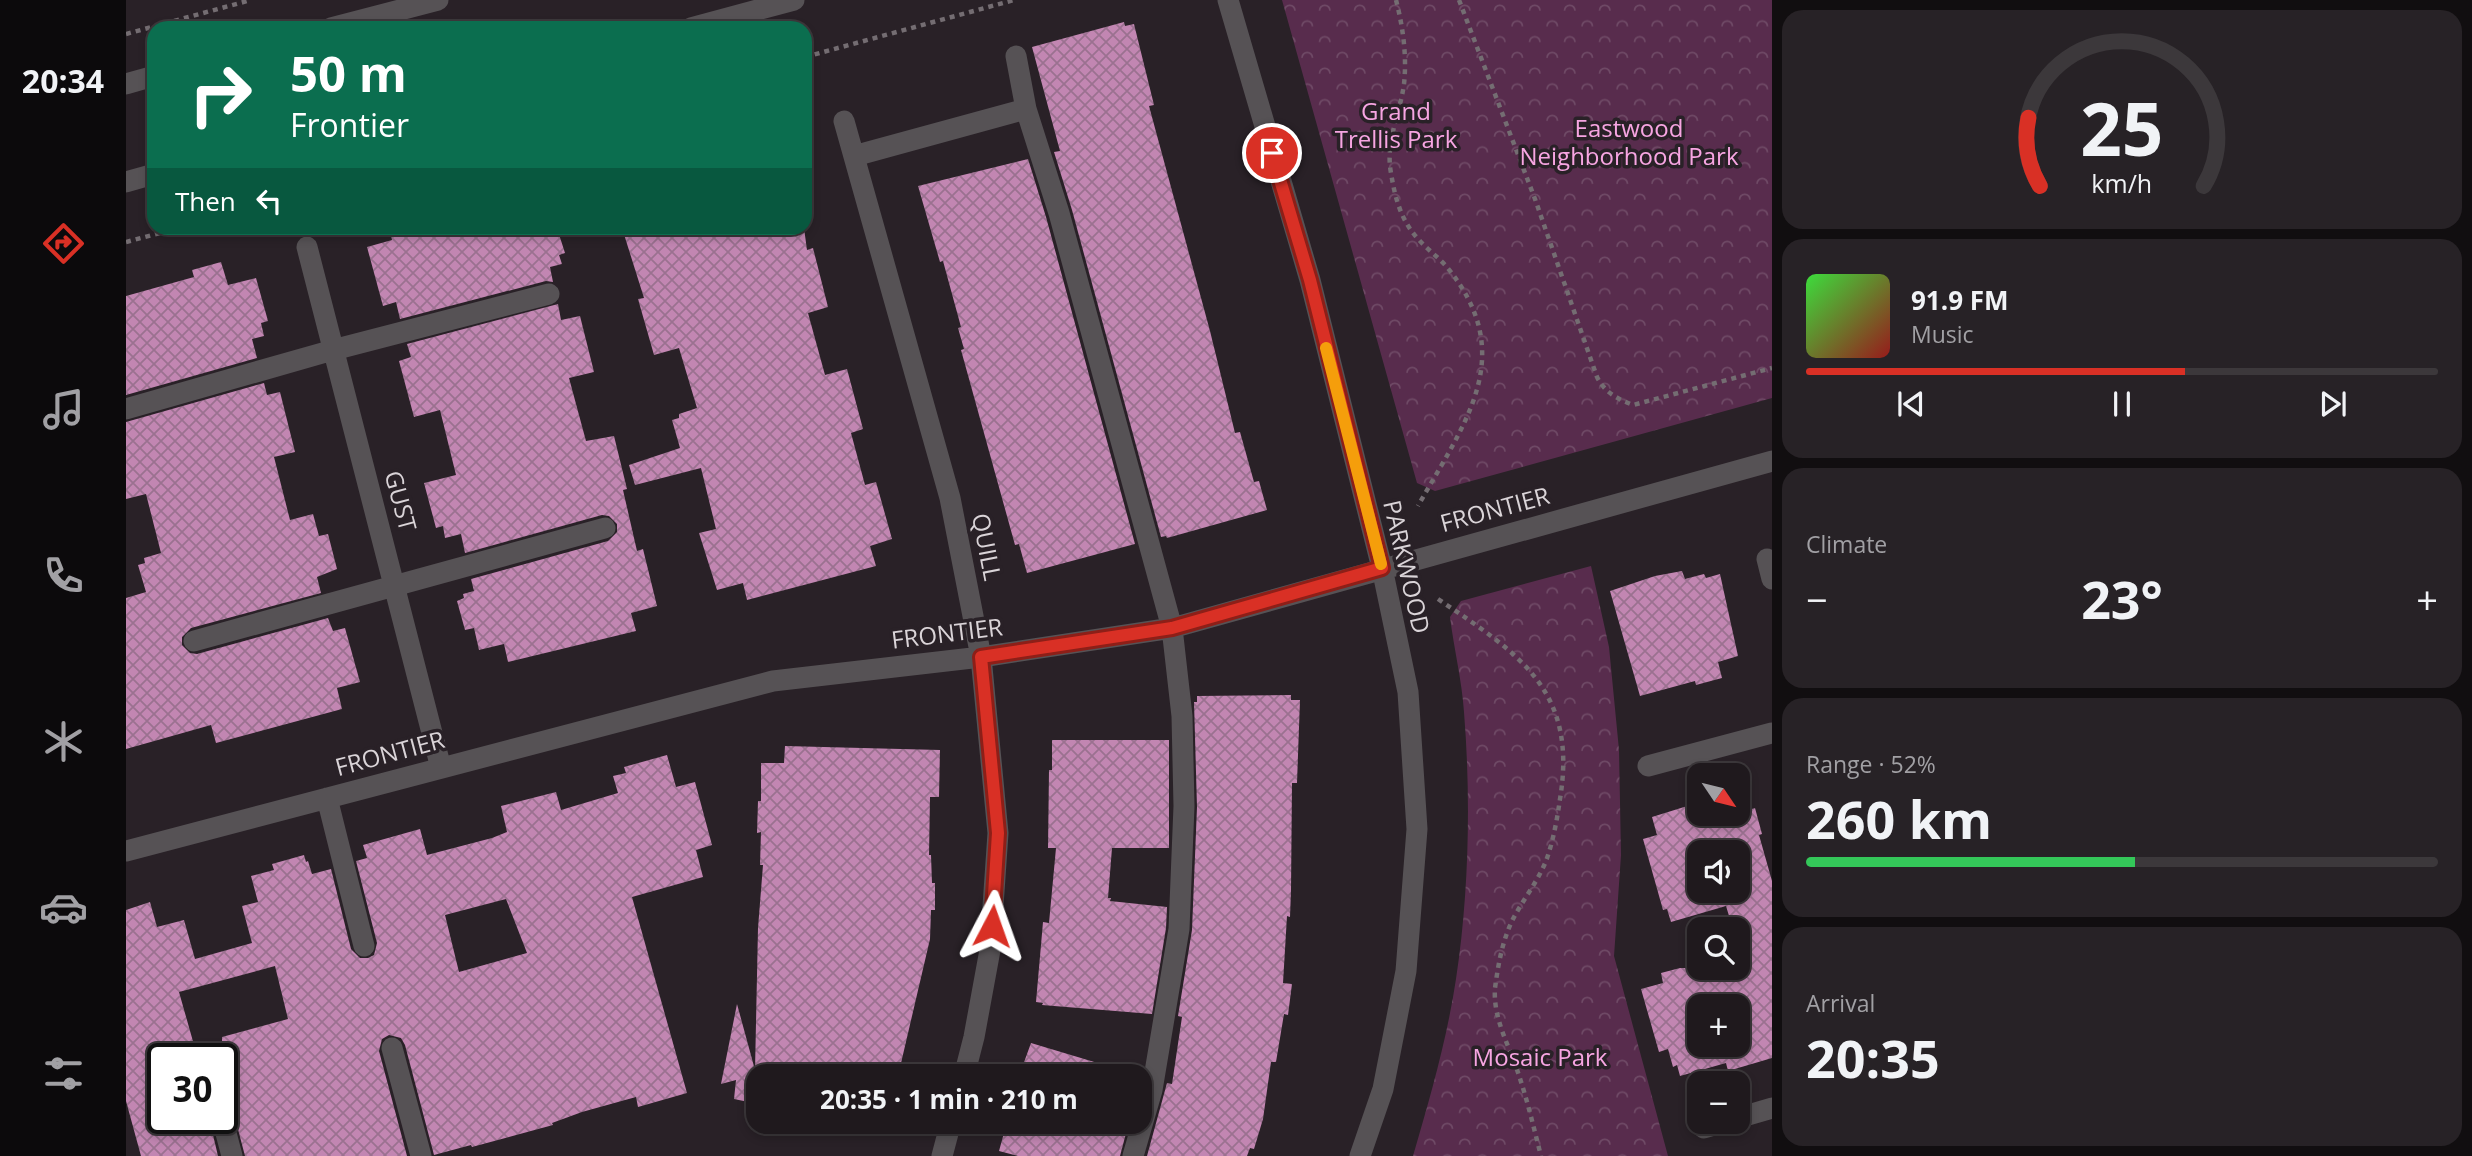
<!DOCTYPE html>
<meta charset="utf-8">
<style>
body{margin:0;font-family:"Open Sans",sans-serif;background:#272226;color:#f1f3f6;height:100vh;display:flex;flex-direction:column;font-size:26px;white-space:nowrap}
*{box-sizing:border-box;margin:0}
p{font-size:23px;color:#a1a0a4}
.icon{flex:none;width:38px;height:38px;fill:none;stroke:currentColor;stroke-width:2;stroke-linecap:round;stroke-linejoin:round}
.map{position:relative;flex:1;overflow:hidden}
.side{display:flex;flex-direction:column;gap:10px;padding:10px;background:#110e10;width:700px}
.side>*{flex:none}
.hud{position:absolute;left:21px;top:21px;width:665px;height:214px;border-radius:21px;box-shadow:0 4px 10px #0003,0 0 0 2px #3c383b;background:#0b6e4f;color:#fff;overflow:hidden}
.needle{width:46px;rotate:125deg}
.fabs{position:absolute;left:1561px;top:763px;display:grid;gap:14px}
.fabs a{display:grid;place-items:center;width:63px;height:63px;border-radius:14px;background:#1f191d;box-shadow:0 4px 10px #0003,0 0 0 2px #3c383b;font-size:35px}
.speed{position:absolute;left:21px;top:1043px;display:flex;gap:14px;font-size:35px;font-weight:700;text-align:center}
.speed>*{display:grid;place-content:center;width:91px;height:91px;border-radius:50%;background:#1f191d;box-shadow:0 4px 10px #0003,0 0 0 2px #3c383b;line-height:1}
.speed .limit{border:4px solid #111;border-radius:10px;background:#fff;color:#111}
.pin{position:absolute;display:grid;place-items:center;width:60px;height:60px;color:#fff;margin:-30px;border:4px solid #fff;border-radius:50%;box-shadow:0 2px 7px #0007}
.me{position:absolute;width:77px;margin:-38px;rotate:4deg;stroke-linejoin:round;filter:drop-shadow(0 0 5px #0008)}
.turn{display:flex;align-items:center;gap:24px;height:147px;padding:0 28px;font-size:32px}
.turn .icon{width:91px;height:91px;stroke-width:2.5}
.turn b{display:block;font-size:49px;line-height:60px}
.then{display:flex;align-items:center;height:66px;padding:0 28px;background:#0003;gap:14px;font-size:26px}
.big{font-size:52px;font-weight:700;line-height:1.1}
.side .widget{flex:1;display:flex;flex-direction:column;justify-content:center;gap:10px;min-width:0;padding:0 24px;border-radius:21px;background:#272226}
.side .dial{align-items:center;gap:0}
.dial svg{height:182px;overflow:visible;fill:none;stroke:#3c383b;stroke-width:7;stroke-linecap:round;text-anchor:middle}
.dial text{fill:#f1f3f6;stroke:none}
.song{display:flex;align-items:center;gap:21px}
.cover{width:84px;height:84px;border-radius:10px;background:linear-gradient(135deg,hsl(120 70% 55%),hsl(0 70% 35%))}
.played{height:7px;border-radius:4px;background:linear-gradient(90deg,#d93025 60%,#3c383b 60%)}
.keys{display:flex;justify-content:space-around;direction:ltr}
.heat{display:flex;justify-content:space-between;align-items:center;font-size:38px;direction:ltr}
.charge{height:10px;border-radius:5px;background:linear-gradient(90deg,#34c759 52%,#3c383b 0)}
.trip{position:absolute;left:620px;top:1064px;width:406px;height:70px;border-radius:21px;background:#1f191d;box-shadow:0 4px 10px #0003,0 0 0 2px #3c383b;font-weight:700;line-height:70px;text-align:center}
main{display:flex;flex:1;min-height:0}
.tab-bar{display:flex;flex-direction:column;width:126px;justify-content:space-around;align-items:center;background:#0c0a0c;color:#a1a0a4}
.tab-bar .icon{width:49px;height:49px}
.tab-bar .selected{color:#d93025}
.tab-bar b{font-size:32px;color:#f1f3f6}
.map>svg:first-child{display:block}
</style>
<main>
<nav class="tab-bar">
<b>20:34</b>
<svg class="icon selected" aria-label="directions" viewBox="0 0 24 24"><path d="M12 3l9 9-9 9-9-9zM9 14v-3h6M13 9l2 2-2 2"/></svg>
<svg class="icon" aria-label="music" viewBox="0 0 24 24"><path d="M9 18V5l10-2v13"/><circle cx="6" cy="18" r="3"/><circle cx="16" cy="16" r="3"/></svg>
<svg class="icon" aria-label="phone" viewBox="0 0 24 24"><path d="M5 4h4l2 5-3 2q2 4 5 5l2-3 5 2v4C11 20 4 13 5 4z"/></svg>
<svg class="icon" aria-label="climate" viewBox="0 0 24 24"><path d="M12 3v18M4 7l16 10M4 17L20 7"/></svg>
<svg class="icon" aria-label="car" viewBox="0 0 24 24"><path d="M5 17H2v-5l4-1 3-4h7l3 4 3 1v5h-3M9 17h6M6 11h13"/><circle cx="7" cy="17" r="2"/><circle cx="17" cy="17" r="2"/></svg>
<svg class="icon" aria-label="filters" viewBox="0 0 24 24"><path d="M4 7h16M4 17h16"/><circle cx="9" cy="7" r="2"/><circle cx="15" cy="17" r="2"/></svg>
</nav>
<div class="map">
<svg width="1646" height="1156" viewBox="0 0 1646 1156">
<defs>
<pattern id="park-crowns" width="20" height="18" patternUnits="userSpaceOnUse" patternTransform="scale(1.75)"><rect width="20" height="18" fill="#582c4d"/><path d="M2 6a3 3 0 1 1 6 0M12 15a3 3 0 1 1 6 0" fill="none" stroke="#6f4a66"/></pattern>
<pattern id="building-cross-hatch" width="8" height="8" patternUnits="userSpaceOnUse" patternTransform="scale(1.75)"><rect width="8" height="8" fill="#c286b2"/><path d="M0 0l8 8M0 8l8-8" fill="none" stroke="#9b7190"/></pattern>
</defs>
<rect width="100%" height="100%" fill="#292127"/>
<path fill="url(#park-crowns)" d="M1156 0H1646V398L1309 491 1291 483Z
M1465 566 1483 647 1493 750 1495 855 1488 956 1542 1156H1287C1304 1098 1321 1039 1330 979 1343 894 1345 798 1338 712 1336 681 1328 649 1324 617L1335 601Z"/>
<path fill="url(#building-cross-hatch)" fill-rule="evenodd" d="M998 22 999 26 1008 24 1028 105 1023 106 1084 331 1109 433 1114 432 1128 482 1133 481 1141 510 1041 538 1040 536 1035 537 946 210 928 152 934 151 906 47Z
M902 159 920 217 1009 544 901 573 893 544 889 545 835 350 838 349 832 328 835 327 817 261 814 262 792 186Z
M263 228H431L439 253 433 255 436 264 424 267 427 282 420 281 274 319 270 302 257 306 241 247 266 240Z
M496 228H678L681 250 687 248 702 307 682 313 699 375 721 369 737 429 725 433 739 485 750 482 766 539 744 546 750 566 621 600 617 583 591 590 573 533 590 529 575 468 509 485 503 465 554 448 546 420 553 418V414L571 408 553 348 528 355 512 299 518 298Z
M95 262 102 285 130 278 142 321 135 323 138 336 126 339 131 358 0 395V296L68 277 66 270Z
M432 304 435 320 454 316 468 372 443 378 460 441 488 436 501 489 497 490 511 551 517 549 531 606 505 613 510 631 382 662 378 644 353 650 348 628 339 630 331 601 338 598 337 594 348 591 345 579 482 541 491 532V524L483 516 476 515 339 553 335 534 319 538 317 526 310 528 298 483 330 475 314 410 288 417 273 361 285 357 281 344Z
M138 383 141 395 154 392 169 452 148 457 164 520 187 514 193 536 202 534 211 569 191 577 195 593 65 628 56 637V645L64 653 71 654 202 618 207 631 219 628 234 682 211 688 216 709 90 743 85 725 0 749V598L20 592 12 565 19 563 18 558 35 553 20 494 0 499V422Z
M1556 571 1559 579 1578 574 1580 578 1594 574 1612 656 1592 662 1596 678 1570 685 1569 681 1514 696 1484 591 1529 576Z
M1165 695V700H1174L1171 783H1166L1165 890 1164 917 1161 916 1157 983 1166 984 1162 1015 1158 1014 1150 1062H1145L1137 1119 1128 1149 1124 1148 1121 1156H1021L1041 1083 1046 1084 1056 1017 1052 1016 1066 930 1071 807 1068 702H1071V696Z
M926 740H1043V848H986L982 898H985L984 901 1041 907 1040 928 1026 1014 916 1005 917 1003 910 1002 917 922 923 923 930 848H922L923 770H926Z
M659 746 814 750 813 797H804L803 855H805L806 883H809V910H805L804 939 772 1076H632V1104L608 1099 610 1080 595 1084 611 1004 629 1070 632 928 637 865H634L635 832 631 833 632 801H635V763H658Z
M541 755 550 787 569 782 586 845 570 850 577 877 506 897 561 1093 512 1107 510 1097 456 1112 426 1123 427 1125 346 1147 345 1145 308 1155 279 1045 275 1038 263 1035 256 1039 253 1051 281 1156H119L108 1114 105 1108 96 1105V1037L162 1019 149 966 53 992 72 1059H37V1118H83L92 1156H15L0 1101V910L24 902 31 927 58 920 69 959 126 943 116 906 132 902 125 876 148 870 146 864 178 855 180 862 182 861 186 874 205 869 225 949 234 958H242L248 955 251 943 230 861 241 858 237 845 294 829 301 855 366 838 381 832 375 806 430 792 435 810 492 793 487 776 500 773 498 767ZM380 899 401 953 333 972 319 915Z
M1571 803H1573V814H1612V807L1613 813 1629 808 1636 834 1633 835 1646 881V1058L1602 1071 1600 1063 1554 1076 1551 1065 1547 1067 1542 1049 1533 1052 1515 989 1537 983 1535 973 1554 968H1618L1612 946V929H1607L1600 906 1545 922 1541 909 1537 910 1517 839 1531 835 1526 817ZM1573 852H1612V891H1573ZM1573 1006H1612V1045H1573Z
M905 1043 1015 1076 1013 1087V1076H893Z
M710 1122H762L759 1133Z
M881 1122H1003L994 1156H892L873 1151Z"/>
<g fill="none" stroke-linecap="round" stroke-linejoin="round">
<path stroke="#746d72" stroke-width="4.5" stroke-dasharray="5 5" stroke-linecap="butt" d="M1270 0C1277 27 1281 56 1278 84 1274 114 1259 142 1265 173 1269 198 1275 221 1293 240 1301 249 1311 256 1320 266 1394 355 1339 422 1292 506
M1333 0 1409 199 1471 377C1479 393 1492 399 1507 405L1646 368
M0 34 125 0
M679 57 888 0
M0 242 53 228
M1312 599C1393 654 1452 690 1434 799 1431 820 1427 842 1420 861 1411 883 1396 901 1386 921 1376 942 1372 966 1369 988 1367 1015 1380 1040 1389 1064 1400 1094 1407 1125 1415 1156"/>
<path stroke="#565255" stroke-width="21" d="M1102 0 1184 280 1256 568 1282 692 1291 829 1280 971 1257 1089 1234 1156
M205 28 312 0
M565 28 668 0
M890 56 900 109 933 213 1046 628 1056 716 1058 806 1053 929 1026 1090 1007 1156
M0 84 28 76
M718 121 824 498 855 657 872 833 864 950 848 1037 838 1076
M728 156 900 109
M0 182 28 174
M181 247 315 768
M0 409 207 350 423 294
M1641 559 1646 579
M68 641 479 528
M1522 766 1646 733
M201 798 238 946
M0 851 647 681 855 657 1046 628 1646 461
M266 1048 295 1156
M96 1118 106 1156
M1612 1118 1646 1108
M1578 1128 1599 1122
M816 1156 825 1122"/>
</g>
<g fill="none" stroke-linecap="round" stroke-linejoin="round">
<defs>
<path id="route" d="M866 926 872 833 855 657 1046 628 1256 568 1184 280 1146 153"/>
</defs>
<use href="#route" stroke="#8d1f18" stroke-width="18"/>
<use href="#route" stroke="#d93025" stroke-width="12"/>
<path stroke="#f59e0b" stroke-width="12" d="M1200 348 1255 564"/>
</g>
<g text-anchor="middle" stroke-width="7" stroke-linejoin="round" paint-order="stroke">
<g font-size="24" fill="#f7a5e2" stroke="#292127">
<text x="1270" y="120">Grand<tspan x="1270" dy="28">Trellis Park</tspan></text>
<text x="1503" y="137">Eastwood<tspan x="1503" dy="28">Neighborhood Park</tspan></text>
<text x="1414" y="1066">Mosaic Park</text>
</g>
<g font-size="24" fill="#dad4d8" stroke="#292127">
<text transform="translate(274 501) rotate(75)" y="8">GUST</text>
<text transform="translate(1369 510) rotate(-15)" y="8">FRONTIER</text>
<text transform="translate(860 547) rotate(79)" y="8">QUILL</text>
<text transform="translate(1280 567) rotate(77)" y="8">PARKWOOD</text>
<text transform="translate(821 634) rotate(-7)" y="8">FRONTIER</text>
<text transform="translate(264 754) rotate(-15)" y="8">FRONTIER</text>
</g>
</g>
</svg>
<div class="fabs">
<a><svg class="needle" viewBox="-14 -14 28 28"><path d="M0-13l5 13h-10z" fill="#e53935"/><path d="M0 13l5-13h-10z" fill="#a1a0a4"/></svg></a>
<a><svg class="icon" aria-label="sound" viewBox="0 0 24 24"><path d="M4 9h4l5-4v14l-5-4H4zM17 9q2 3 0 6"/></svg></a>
<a><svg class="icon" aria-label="search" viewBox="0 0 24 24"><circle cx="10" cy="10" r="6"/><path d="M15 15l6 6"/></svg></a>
<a>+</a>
<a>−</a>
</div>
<div class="speed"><div class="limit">30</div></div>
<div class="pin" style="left:1146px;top:153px;background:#d93025"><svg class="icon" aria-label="arrive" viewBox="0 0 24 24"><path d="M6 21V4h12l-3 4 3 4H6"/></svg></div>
<svg class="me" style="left:866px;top:926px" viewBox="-20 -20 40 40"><path d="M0-17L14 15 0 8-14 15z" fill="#d93025" stroke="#fff" stroke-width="4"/></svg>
<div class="trip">20:35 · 1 min · 210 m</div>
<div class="hud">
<div class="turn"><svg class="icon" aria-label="right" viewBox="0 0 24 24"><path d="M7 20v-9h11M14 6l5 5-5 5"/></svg><div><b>50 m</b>Frontier</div></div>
<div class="then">Then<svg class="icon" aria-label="left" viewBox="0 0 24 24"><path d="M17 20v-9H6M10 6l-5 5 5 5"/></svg></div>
</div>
</div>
<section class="side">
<div class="widget dial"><svg viewBox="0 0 100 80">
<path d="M14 69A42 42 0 1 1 86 69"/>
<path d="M14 69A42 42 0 0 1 9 39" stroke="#d93025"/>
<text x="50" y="56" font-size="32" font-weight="700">25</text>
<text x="50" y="72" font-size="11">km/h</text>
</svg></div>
<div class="widget">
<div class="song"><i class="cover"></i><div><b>91.9 FM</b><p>Music</p></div></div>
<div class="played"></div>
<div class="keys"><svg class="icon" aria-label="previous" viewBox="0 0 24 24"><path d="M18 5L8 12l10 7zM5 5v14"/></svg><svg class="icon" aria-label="pause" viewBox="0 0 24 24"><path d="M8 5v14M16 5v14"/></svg><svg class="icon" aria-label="next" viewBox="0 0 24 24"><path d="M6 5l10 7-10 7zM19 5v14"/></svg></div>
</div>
<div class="widget"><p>Climate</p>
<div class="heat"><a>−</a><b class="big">23°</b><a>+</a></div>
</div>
<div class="widget"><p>Range · 52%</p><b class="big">260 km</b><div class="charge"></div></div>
<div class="widget"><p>Arrival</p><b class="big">20:35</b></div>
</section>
</main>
